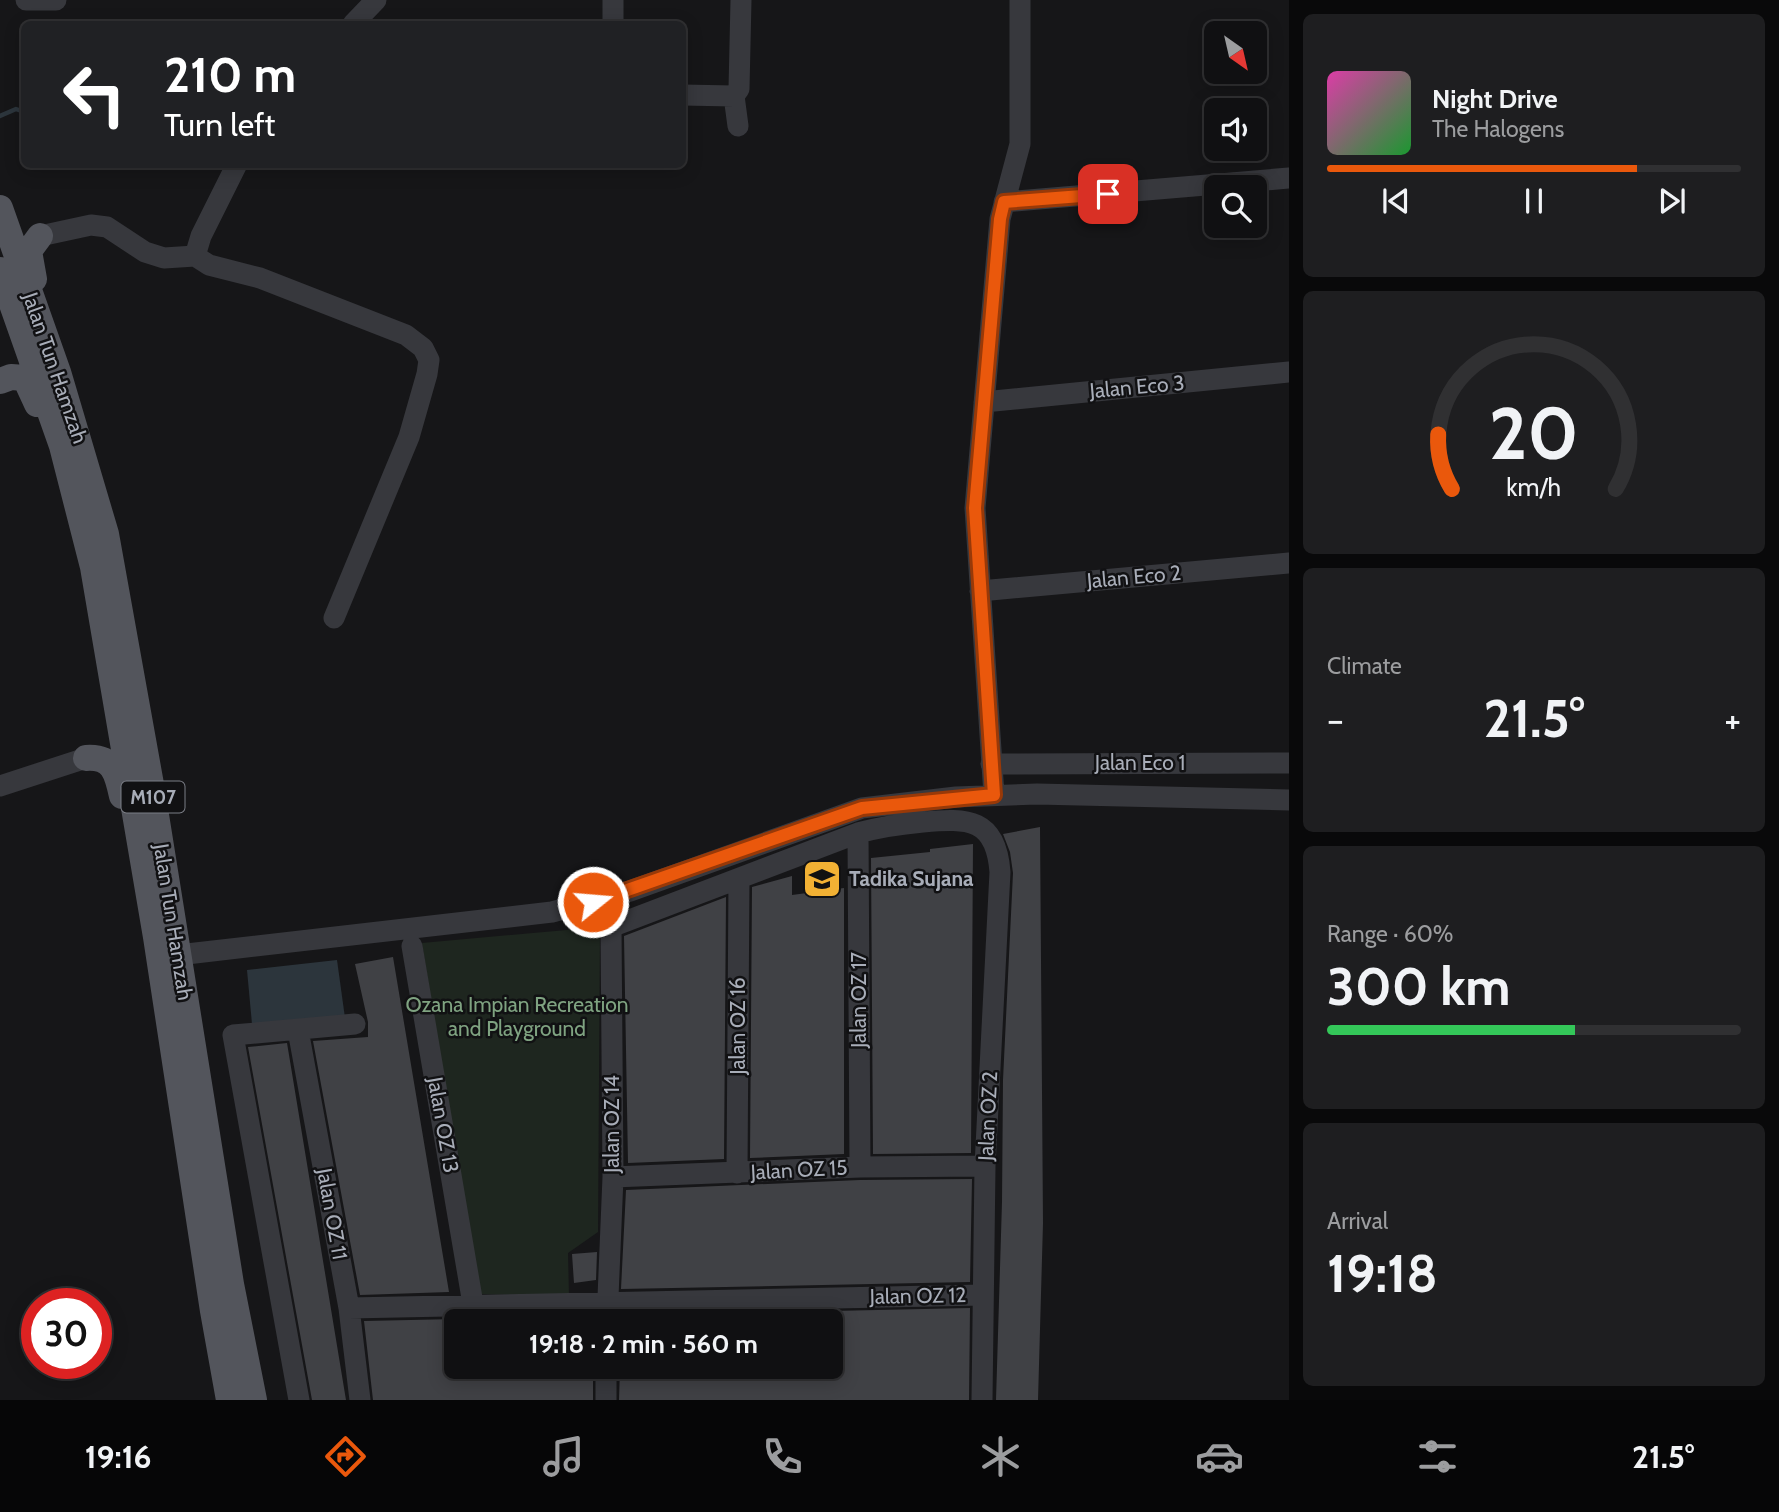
<!DOCTYPE html>
<meta charset="utf-8">
<style>
body{margin:0;font-family:Cabin,sans-serif;background:#1e1e20;color:#f1f3f6;height:100vh;display:flex;flex-direction:column;font-size:26px;white-space:nowrap}
*{box-sizing:border-box;margin:0}
p{font-size:23px;color:#9c9d9f}
.icon{flex:none;width:38px;height:38px;fill:none;stroke:currentColor;stroke-width:2;stroke-linecap:round;stroke-linejoin:round}
.map{position:relative;flex:1;overflow:hidden}
.drawer{display:flex;flex-direction:column;gap:14px;padding:14px;background:#09090a;width:490px}
.drawer>*{flex:none}
.guide{position:absolute;left:21px;top:21px;width:665px;height:147px;border-radius:10px;box-shadow:0 4px 18px #0003,0 0 0 2px #303032;background:#202124;color:#fff;overflow:hidden}
.needle{width:46px;rotate:146deg}
.controls{position:absolute;left:1204px;top:21px;display:grid;gap:14px}
.controls a{display:grid;place-items:center;width:63px;height:63px;border-radius:10px;background:#101012;box-shadow:0 4px 18px #0003,0 0 0 2px #303032;font-size:35px}
.speed{position:absolute;left:21px;top:1288px;display:flex;gap:14px;font-size:35px;font-weight:700;text-align:center}
.speed>*{display:grid;place-content:center;width:91px;height:91px;border-radius:50%;background:#101012;box-shadow:0 4px 18px #0003,0 0 0 2px #303032;line-height:1}
.speed .limit{border:10px solid #d22;background:#fff;color:#111}
.pin{position:absolute;display:grid;place-items:center;width:60px;height:60px;color:#fff;margin:-30px;border-radius:14px;box-shadow:0 4px 10px #0006}
.me{position:absolute;width:77px;margin:-38px;rotate:73deg;stroke-linejoin:round;filter:drop-shadow(0 0 5px #0008)}
.turn{display:flex;align-items:center;gap:24px;height:147px;padding:0 28px;font-size:32px}
.turn .icon{width:91px;height:91px;stroke-width:2.5}
.turn b{display:block;font-size:49px;line-height:60px}
.big{font-size:52px;font-weight:700;line-height:1.1}
.drawer .card{flex:1;display:flex;flex-direction:column;justify-content:center;gap:10px;min-width:0;padding:0 24px;border-radius:10px;background:#1e1e20}
.drawer .dial{align-items:center;gap:0}
.dial svg{height:182px;overflow:visible;fill:none;stroke:#303032;stroke-width:7;stroke-linecap:round;text-anchor:middle}
.dial text{fill:#f1f3f6;stroke:none}
.song{display:flex;align-items:center;gap:21px}
.cover{width:84px;height:84px;border-radius:10px;background:linear-gradient(135deg,hsl(320 70% 55%),hsl(130 70% 35%))}
.played{height:7px;border-radius:4px;background:linear-gradient(90deg,#ea580c 75%,#303032 75%)}
.keys{display:flex;justify-content:space-around;direction:ltr}
.heat{display:flex;justify-content:space-between;align-items:center;font-size:38px;direction:ltr}
.charge{height:10px;border-radius:5px;background:linear-gradient(90deg,#34c759 60%,#303032 0)}
.trip{position:absolute;left:444px;top:1309px;width:399px;height:70px;border-radius:10px;background:#101012;box-shadow:0 4px 18px #0003,0 0 0 2px #303032;font-weight:700;line-height:70px;text-align:center}
.tab-bar{display:flex;height:112px;justify-content:space-around;align-items:center;background:#060607;color:#9c9d9f}
.tab-bar .icon{width:49px;height:49px}
.tab-bar .active{color:#ea580c}
.tab-bar b{font-size:32px;color:#f1f3f6}
main{display:flex;flex:1;min-height:0}
.map>svg:first-child{display:block}
</style>
<main>
<div class="map">
<svg width="1289" height="1400" viewBox="0 0 1289 1400">
<rect width="100%" height="100%" fill="#161618"/>
<path fill="#1e261f" d="M600 927 598 1232 568 1253 569 1296 479 1294 422 943Z"/>
<path fill="#2c353c" d="M337 960 345 1018 252 1024 247 970Z"/>
<g fill="none" stroke-linecap="round" stroke-linejoin="round">
<path stroke="#2c353c" stroke-width="4.5" d="M0 116 16 109 24 112"/>
</g>
<path fill="#404145" d="M1040 827 1043 1223 1038 1400H996L1002 1202 1003 1080 1013 873 1010 852 1003 834Z
M973 844 971 1153 873 1154 871 858 930 852V849Z
M792 876V895L844 888V1154L750 1158 752 887Z
M726 897 724 1159 628 1163 624 936Z
M393 957 449 1292 360 1295 313 1041 368 1037V1022L355 964Z
M287 1043 289 1055 346 1400H312L248 1047Z
M972 1179 970 1282 621 1289 626 1190 860 1180Z
M597 1252 596 1280 574 1283 572 1254Z
M970 1308 969 1400H619L620 1368 831 1367V1321H736V1313Z
M457 1319V1369L593 1367V1400H373L364 1321Z"/>
<g fill="none" stroke-linecap="round" stroke-linejoin="round">
<path stroke="#37383d" stroke-width="21" d="M26 0H56
M353 24 376 0
M613 24V0
M682 95 734 96 739 89 741 0
M734 96 738 126
M1004 202 1289 178
M40 236 91 225 107 227 145 252 164 258 195 256
M195 256 209 265 260 278 406 335 423 348 429 360 427 374 409 437 334 618
M195 256 201 236 237 164
M984 402 1289 372
M980 591 1289 563
M991 764 1289 763
M0 786 86 758
M994 795 975 508 1000 219 1020 144V0
M858 833 860 1167
M412 946 473 1304
M178 955 552 912 630 891 862 808 956 797 1037 794 1289 800
M298 1030 349 1308 360 1400
M737 1173 739 879
M613 1177 860 1167 985 1166
M349 1308 983 1295
M607 1321 613 1177 611 927 858 833C880 827 901 824 923 822 968 818 996 818 1000 872L985 1166 982 1400
M299 1400 233 1035 355 1024
M606 1400V1367"/>
<path stroke="#53555c" stroke-width="26" d="M0 208 58 372 106 534 152 790 231 1284 254 1400
M0 270 62 446 93 567 156 937 213 1311 229 1400
M34 279 29 251 40 236
M0 381 11 377 25 378 37 404
M86 758C113 756 117 773 122 796"/>
</g>
<g fill="none" stroke-linecap="round" stroke-linejoin="round">
<defs>
<path id="route" d="M593 902 862 808 994 795 975 508 1000 219 1004 202 1108 194"/>
</defs>
<use href="#route" stroke="#983908" stroke-width="18"/>
<use href="#route" stroke="#ea580c" stroke-width="12"/>
</g>
<defs>
<symbol id="school-square" viewBox="-11 -11 22 22"><rect x="-9" y="-9" width="18" height="18" rx="4" fill="#f2b134" stroke="#111113"/><path d="M0-5L7-2L0 1L-7-2ZM-4 1L0 2.5L4 1V4Q0 6-4 4Z" fill="#111"/></symbol>
</defs>
<g fill-rule="evenodd">
<use href="#school-square" x="800" y="857" width="44" height="44"/>
</g>
<g text-anchor="middle" stroke-width="5" stroke-linejoin="round" paint-order="stroke">
<rect fill="#111113" stroke="#7b7e86" stroke-width="2" x="121.5" y="781.5" width="63" height="31" rx="5"/>
<g font-size="19" font-weight="bold" fill="#a8adb8">
<text x="153" y="804">M107</text>
</g>
<g font-size="21" fill="#a8adb8" stroke="#111113">
<text transform="translate(55 368) rotate(71)" y="7">Jalan Tun Hamzah</text>
<text transform="translate(1137 387) rotate(-5)" y="7">Jalan Eco 3</text>
<text transform="translate(1134 577) rotate(-5)" y="7">Jalan Eco 2</text>
<text x="1140" y="770">Jalan Eco 1</text>
<text transform="translate(173 922) rotate(81)" y="7">Jalan Tun Hamzah</text>
<text transform="translate(859 1000) rotate(-90)" y="7">Jalan OZ 17</text>
<text transform="translate(738 1026) rotate(-90)" y="7">Jalan OZ 16</text>
<text transform="translate(988 1116) rotate(-87)" y="7">Jalan OZ 2</text>
<text transform="translate(612 1124) rotate(-90)" y="7">Jalan OZ 14</text>
<text transform="translate(443 1125) rotate(80)" y="7">Jalan OZ 13</text>
<text transform="translate(799 1170) rotate(-3)" y="7">Jalan OZ 15</text>
<text transform="translate(332 1214) rotate(80)" y="7">Jalan OZ 11</text>
<text transform="translate(918 1296) rotate(-1)" y="7">Jalan OZ 12</text>
</g>
<g font-size="21" font-weight="bold" fill="#a8adb8" stroke="#111113" text-anchor="start">
<text x="849" y="886">Tadika Sujana</text>
</g>
<g font-size="21" fill="#7fa381" stroke="#111113">
<text x="517" y="1012">Ozana Impian Recreation<tspan x="517" dy="24">and Playground</tspan></text>
</g>
</g>
</svg>
<div class="controls">
<a><svg class="needle" viewBox="-14 -14 28 28"><path d="M0-13l5 13h-10z" fill="#e53935"/><path d="M0 13l5-13h-10z" fill="#9c9d9f"/></svg></a>
<a><svg class="icon" aria-label="sound" viewBox="0 0 24 24"><path d="M4 9h4l5-4v14l-5-4H4zM17 9q2 3 0 6"/></svg></a>
<a><svg class="icon" aria-label="search" viewBox="0 0 24 24"><circle cx="10" cy="10" r="6"/><path d="M15 15l6 6"/></svg></a>
</div>
<div class="speed"><div class="limit">30</div></div>
<div class="pin" style="left:1108px;top:194px;background:#d93025"><svg class="icon" aria-label="arrive" viewBox="0 0 24 24"><path d="M6 21V4h12l-3 4 3 4H6"/></svg></div>
<svg class="me" style="left:593px;top:902px" viewBox="-20 -20 40 40"><circle r="17" fill="#ea580c" stroke="#fff" stroke-width="3"/><path d="M0-11L8 9 0 5-8 9z" fill="#fff"/></svg>
<div class="trip">19:18 · 2 min · 560 m</div>
<div class="guide">
<div class="turn"><svg class="icon" aria-label="left" viewBox="0 0 24 24"><path d="M17 20v-9H6M10 6l-5 5 5 5"/></svg><div><b>210 m</b>Turn left</div></div>
</div>
</div>
<section class="drawer">
<div class="card">
<div class="song"><i class="cover"></i><div><b>Night Drive</b><p>The Halogens</p></div></div>
<div class="played"></div>
<div class="keys"><svg class="icon" aria-label="previous" viewBox="0 0 24 24"><path d="M18 5L8 12l10 7zM5 5v14"/></svg><svg class="icon" aria-label="pause" viewBox="0 0 24 24"><path d="M8 5v14M16 5v14"/></svg><svg class="icon" aria-label="next" viewBox="0 0 24 24"><path d="M6 5l10 7-10 7zM19 5v14"/></svg></div>
</div>
<div class="card dial"><svg viewBox="0 0 100 80">
<path d="M14 69A42 42 0 1 1 86 69"/>
<path d="M14 69A42 42 0 0 1 8 45" stroke="#ea580c"/>
<text x="50" y="56" font-size="32" font-weight="700">20</text>
<text x="50" y="72" font-size="11">km/h</text>
</svg></div>
<div class="card"><p>Climate</p>
<div class="heat"><a>−</a><b class="big">21.5°</b><a>+</a></div>
</div>
<div class="card"><p>Range · 60%</p><b class="big">300 km</b><div class="charge"></div></div>
<div class="card"><p>Arrival</p><b class="big">19:18</b></div>
</section>
</main>
<nav class="tab-bar">
<b>19:16</b>
<svg class="icon active" aria-label="directions" viewBox="0 0 24 24"><path d="M12 3l9 9-9 9-9-9zM9 14v-3h6M13 9l2 2-2 2"/></svg>
<svg class="icon" aria-label="music" viewBox="0 0 24 24"><path d="M9 18V5l10-2v13"/><circle cx="6" cy="18" r="3"/><circle cx="16" cy="16" r="3"/></svg>
<svg class="icon" aria-label="phone" viewBox="0 0 24 24"><path d="M5 4h4l2 5-3 2q2 4 5 5l2-3 5 2v4C11 20 4 13 5 4z"/></svg>
<svg class="icon" aria-label="climate" viewBox="0 0 24 24"><path d="M12 3v18M4 7l16 10M4 17L20 7"/></svg>
<svg class="icon" aria-label="car" viewBox="0 0 24 24"><path d="M5 17H2v-5l4-1 3-4h7l3 4 3 1v5h-3M9 17h6M6 11h13"/><circle cx="7" cy="17" r="2"/><circle cx="17" cy="17" r="2"/></svg>
<svg class="icon" aria-label="filters" viewBox="0 0 24 24"><path d="M4 7h16M4 17h16"/><circle cx="9" cy="7" r="2"/><circle cx="15" cy="17" r="2"/></svg>
<b>21.5°</b>
</nav>
